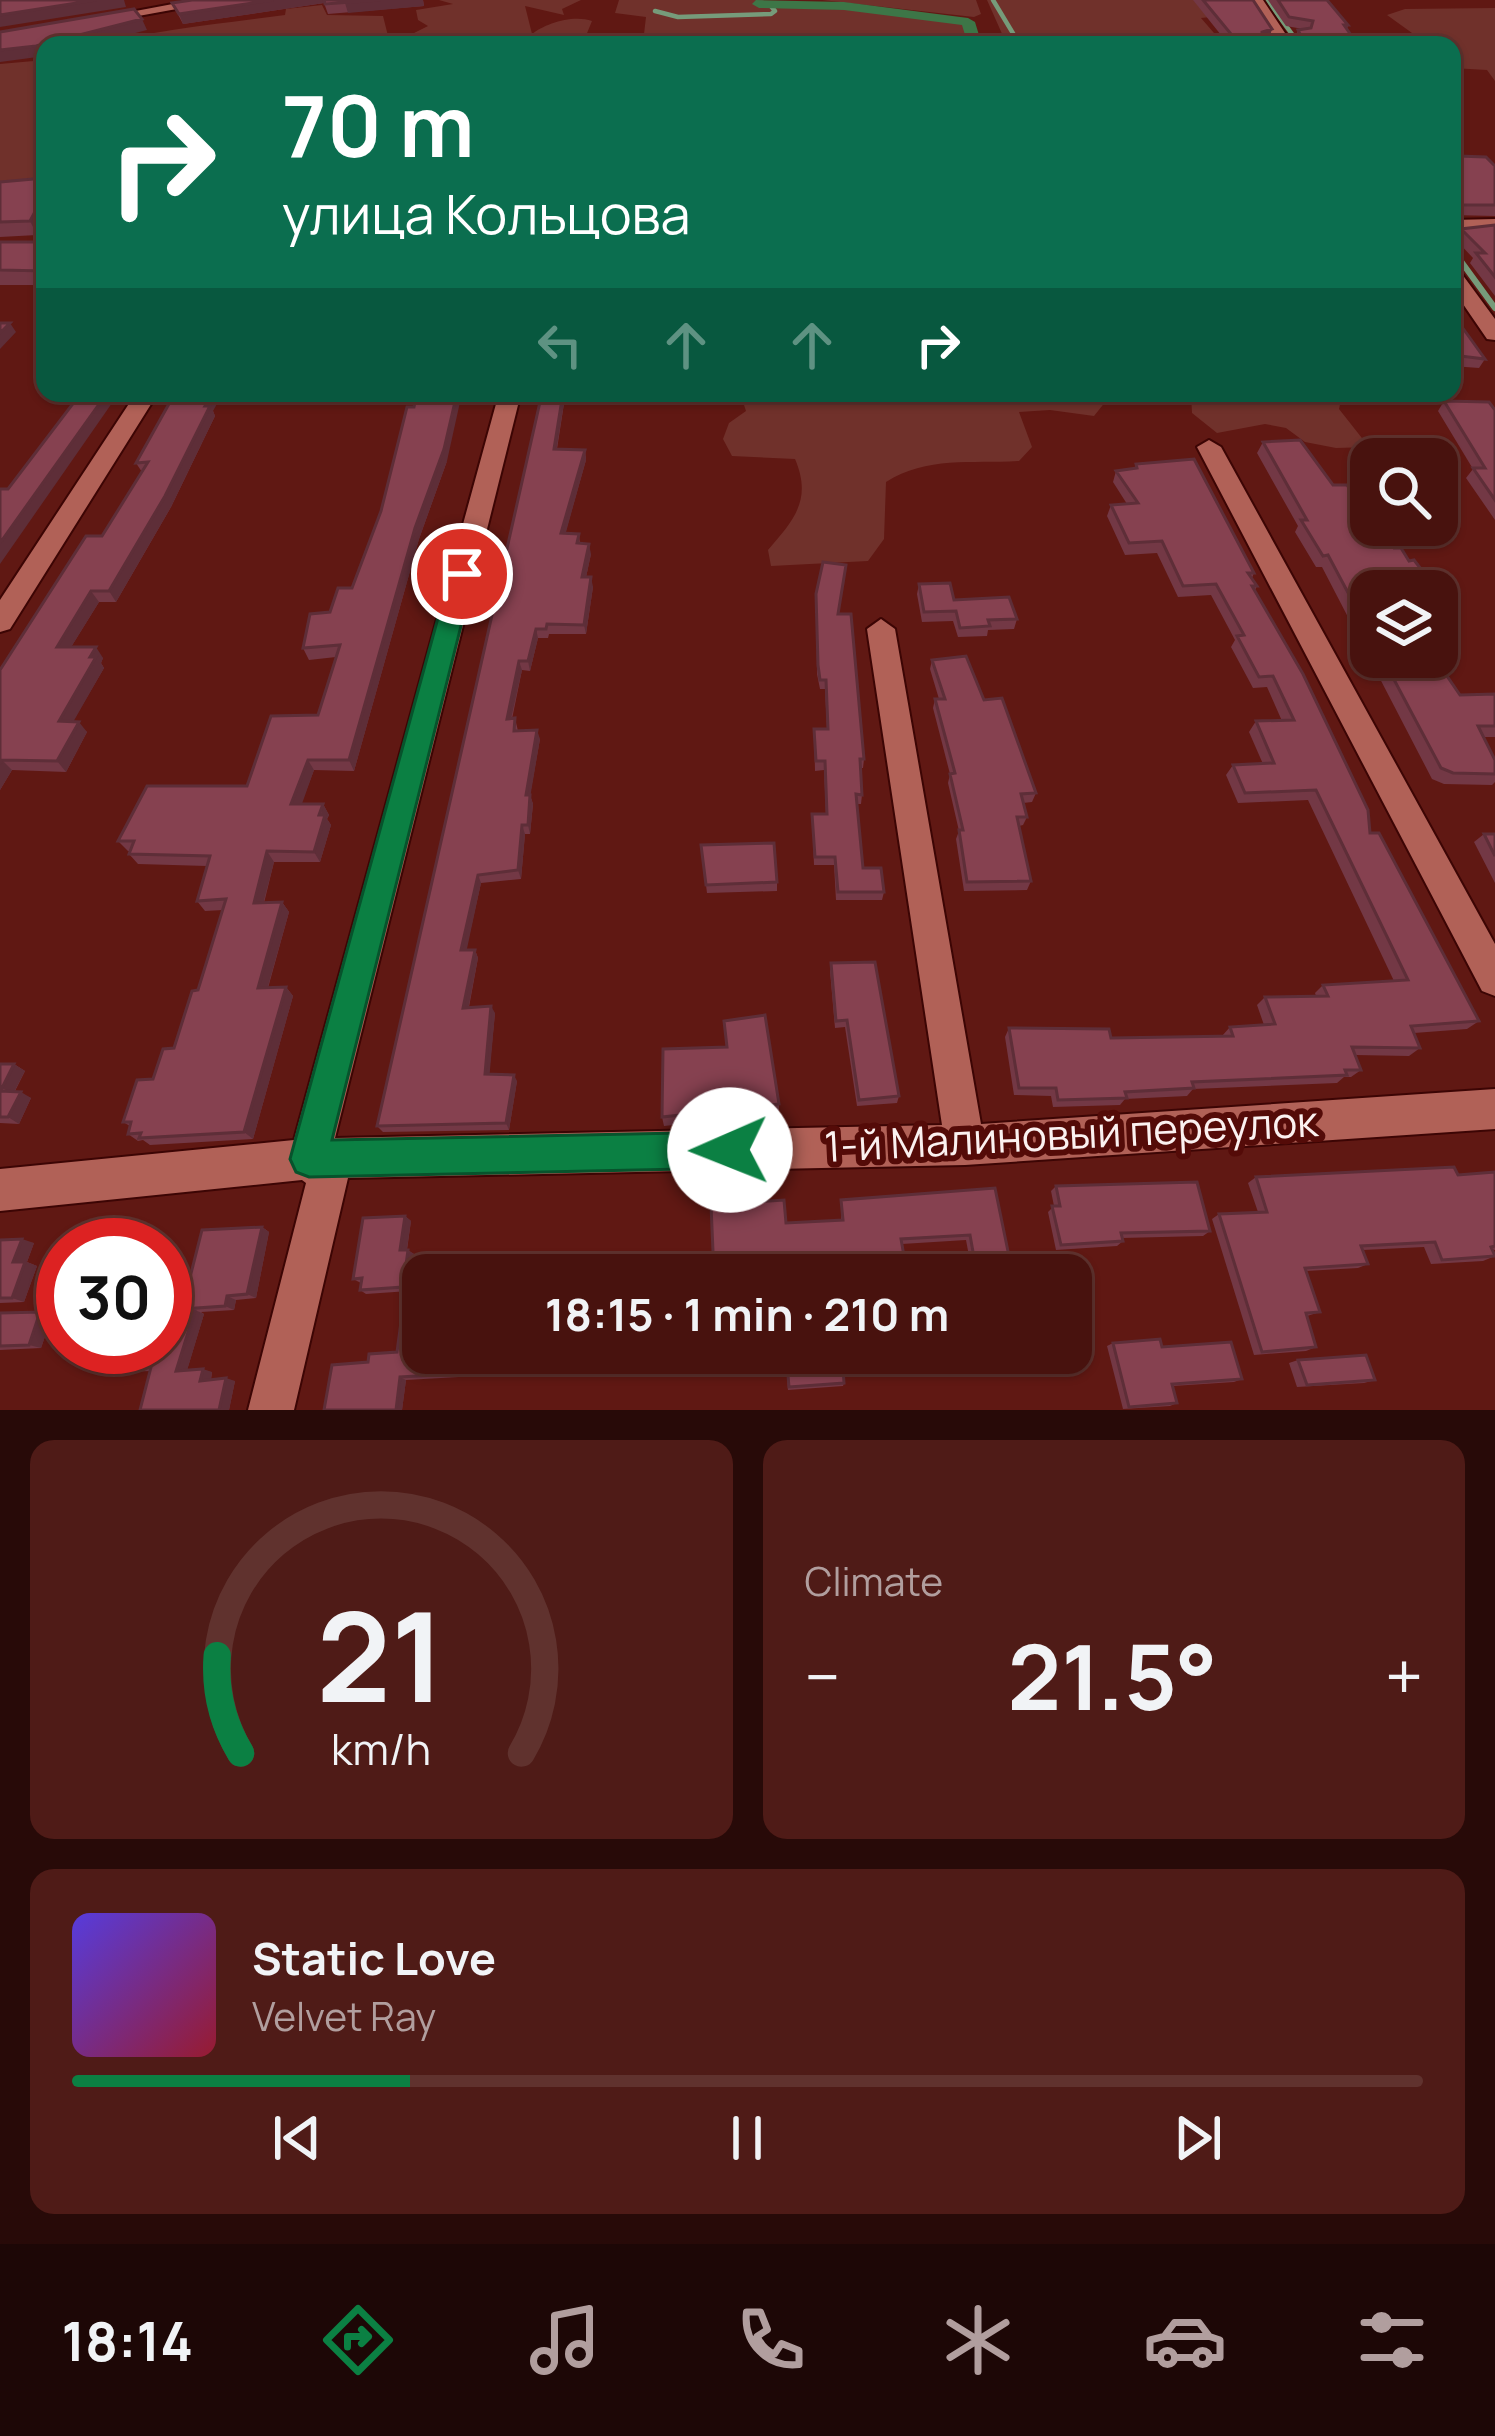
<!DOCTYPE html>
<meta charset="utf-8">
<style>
body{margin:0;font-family:Manrope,sans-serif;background:#4f1b17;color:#f1f3f6;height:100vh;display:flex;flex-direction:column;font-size:45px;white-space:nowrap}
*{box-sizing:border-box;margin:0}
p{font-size:39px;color:#b19e9e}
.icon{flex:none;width:66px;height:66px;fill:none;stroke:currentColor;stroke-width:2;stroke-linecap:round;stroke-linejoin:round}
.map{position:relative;height:1410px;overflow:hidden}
.drawer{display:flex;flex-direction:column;gap:30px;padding:30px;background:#280a08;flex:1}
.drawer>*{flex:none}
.guide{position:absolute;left:36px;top:36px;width:1425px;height:366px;border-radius:24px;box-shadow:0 3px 9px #0004,0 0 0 3px #60322e;background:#0b6e4f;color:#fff;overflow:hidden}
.tools{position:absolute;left:1350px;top:438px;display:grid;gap:24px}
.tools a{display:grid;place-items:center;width:108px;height:108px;border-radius:24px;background:#48120e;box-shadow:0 3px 9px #0004,0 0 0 3px #60322e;font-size:60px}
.speed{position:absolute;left:36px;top:1218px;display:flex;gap:24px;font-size:60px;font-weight:700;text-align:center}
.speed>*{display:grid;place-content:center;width:156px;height:156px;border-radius:50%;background:#48120e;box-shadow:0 3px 9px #0004,0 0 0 3px #60322e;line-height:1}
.speed .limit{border:18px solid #d22;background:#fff;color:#111}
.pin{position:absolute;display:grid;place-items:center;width:102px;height:102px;color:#fff;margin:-51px;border:6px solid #fff;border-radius:50%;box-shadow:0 3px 12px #0007}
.me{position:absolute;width:132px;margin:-66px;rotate:269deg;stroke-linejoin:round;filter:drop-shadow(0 0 9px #0008)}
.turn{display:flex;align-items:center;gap:42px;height:252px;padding:0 48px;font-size:54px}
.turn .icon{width:156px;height:156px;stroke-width:2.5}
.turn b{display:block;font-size:84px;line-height:102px}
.lanes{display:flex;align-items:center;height:114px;padding:0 48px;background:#0003;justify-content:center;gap:60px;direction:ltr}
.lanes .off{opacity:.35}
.big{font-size:90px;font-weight:700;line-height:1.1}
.drawer .card{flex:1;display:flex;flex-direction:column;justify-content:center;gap:18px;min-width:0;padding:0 42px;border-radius:24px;background:#4f1b17}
.drawer .dial{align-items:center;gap:0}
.dial svg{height:312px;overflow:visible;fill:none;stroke:#60322e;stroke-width:7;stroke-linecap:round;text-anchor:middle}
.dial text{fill:#f1f3f6;stroke:none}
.song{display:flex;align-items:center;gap:36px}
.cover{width:144px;height:144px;border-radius:18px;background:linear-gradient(135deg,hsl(250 70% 55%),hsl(350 70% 35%))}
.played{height:12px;border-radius:6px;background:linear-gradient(90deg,#0b8043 25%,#60322e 25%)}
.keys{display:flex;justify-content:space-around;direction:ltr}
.heat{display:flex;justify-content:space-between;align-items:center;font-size:66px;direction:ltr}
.drawer .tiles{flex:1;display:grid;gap:30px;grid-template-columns:1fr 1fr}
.card:last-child{grid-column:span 2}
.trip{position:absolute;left:402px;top:1254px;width:690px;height:120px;border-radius:24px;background:#48120e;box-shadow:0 3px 9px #0004,0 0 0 3px #60322e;font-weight:700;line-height:120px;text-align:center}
.tab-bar{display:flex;height:192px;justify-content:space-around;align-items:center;background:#1d0706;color:#b19e9e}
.tab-bar .icon{width:84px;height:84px}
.tab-bar .on{color:#0b8043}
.tab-bar b{font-size:54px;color:#f1f3f6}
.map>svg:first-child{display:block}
</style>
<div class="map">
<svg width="1495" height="1410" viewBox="0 0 1495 1410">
<rect width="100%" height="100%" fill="#601813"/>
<path fill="#70312b" d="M439 0H581L562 9 564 15 525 6 532 34C544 24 573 14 592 21L583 43 440 45 445 40H420L414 33 428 26 418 20 416 10 453 4Z
M619 0H764L760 4C830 12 899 8 968 22L975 45H638L665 34H644L646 17 615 13Z
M822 0H976L981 14 974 17Z
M987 0H1213L1211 17 1201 18 1214 33 1208 34 1213 41 1229 45H1007Z
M322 5 327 15 383 16 389 40 379 45H97C154 30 220 24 285 15L286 9Z
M1495 8V81L1487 70 1452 68V45H1394L1383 33H1412L1387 15 1405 9Z
M45 60V182L0 191V64Z
M740 393H1095L1106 401 1094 416 1050 410 1019 412 1032 447 1019 461C972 464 927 456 886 482L884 539 868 561 771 566 768 550C795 519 812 499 795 459L732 456 723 439 729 423 746 411Z
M1191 393H1374L1341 400 1339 409 1369 447 1336 448 1305 442 1286 428 1265 424 1217 433 1192 413Z"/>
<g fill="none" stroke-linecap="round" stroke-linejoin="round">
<path stroke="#769b7a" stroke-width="4.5" d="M993 0 1020 45
M1267 0 1300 45
M655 11 678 17 771 14 775 11 770 5"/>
<path stroke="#769b7a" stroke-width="6" d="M1452 249 1495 308"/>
<path fill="#3d7647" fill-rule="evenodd" d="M756 0 844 2 968 18 975 22 982 45H968L962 25 844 10 759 8 752 4Z"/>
<defs>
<path id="minor" d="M194 0H226L100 23 93 19Z
M1249 0H1263L1293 45H1279Z
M1495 219V231L1452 232V220Z
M1452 268 1459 270 1495 319V340L1487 339 1452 288Z
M136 393H158L10 629 0 632V600Z
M499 393H521L335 1138 942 1125 867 629 881 619 895 629 981 1124 1495 1089V1129L965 1165 348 1178 294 1410H248L306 1183 302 1180 0 1211V1169L294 1140Z
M1209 440 1221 447 1495 944V996L1482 991 1197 447Z"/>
</defs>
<use href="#minor" stroke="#3c0504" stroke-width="4"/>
<use href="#minor" fill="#b16157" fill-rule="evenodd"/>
</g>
<path fill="#733845" d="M423 0 424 6 328 14 324 3 183 24 172 3Z
M1193 0H1253L1272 29 1269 38 1266 39 1295 40 1298 30 1303 29 1286 26 1268 0H1327L1348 25 1347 29 1358 45H1229Z
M1452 150 1458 156 1495 166V216L1452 215Z
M45 178 37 235 0 237V182Z
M1495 225V296L1470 263 1473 258 1456 240 1461 229Z
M0 242H45V285H0Z
M1452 313 1485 359 1479 368 1452 366Z
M570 393H607L602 404H572Z
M565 397 557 449 585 450 586 460 565 534H579L580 544 591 554 586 577 593 587 586 634H549L548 638H538L530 671 522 670 512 719 515 718 518 731 540 739 530 795 533 804 530 834H525L521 879 481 883 466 950H475L478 958 469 1007 495 1013 489 1074 517 1081 509 1130 383 1132 377 1126Z
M1444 401 1495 410V520L1466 478 1473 469 1438 411Z
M213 411 215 416 171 507 116 602H99L71 647 103 658 101 663 104 668 73 721 87 732 66 772 12 770 0 790V670L102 536 142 472 136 463Z
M1300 440 1333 485H1347L1371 517V525H1377L1394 548H1401L1409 561 1414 560 1445 600 1438 608 1452 630 1443 641H1437V591H1371V657H1434L1460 695 1495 694V737H1483L1495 760V782L1492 785 1444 784 1432 779 1322 567H1316L1295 532 1298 526 1257 453 1263 442Z
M447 461 419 539 354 771 314 770 301 804H323L329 815 327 819 331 825 320 862H274L264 903 282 902 289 912 268 988 286 987 293 996 253 1139 150 1145 143 1140 138 1141 128 1134 130 1126 123 1122 174 1048 198 990 223 910 205 911 197 901 207 866 138 864 129 854 130 851H128L118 841 247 786 318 715 336 657 309 660 303 648 330 612 352 588Z
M1136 464 1254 573 1252 578 1257 586 1255 590 1370 833 1479 1021 1467 1029 1414 1033 1420 1048 1409 1056 1355 1055 1361 1070 1351 1077H1344L1337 1083 1193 1089 1187 1096 1125 1099 1120 1105 1053 1107 1051 1096 1014 1095 1005 1037 1009 1028 1111 1038 1222 1036 1230 1027 1264 1025 1257 1005 1265 997 1316 996 1315 993 1323 985 1394 981 1308 800 1238 803 1226 775 1233 765 1263 764 1249 732 1256 721H1282L1267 687 1253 688 1231 647 1235 640 1211 595 1178 597 1157 553 1125 555 1107 516 1111 505 1127 504 1113 482 1116 471 1134 469Z
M919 584 954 600 1017 619 1014 629 988 630 987 636 958 637 953 621 922 622 917 594Z
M816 594 839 614 864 759 863 768H860L862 795 861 804H857L863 868 884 892 882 900H836L834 865H814L812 814H826L824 770 815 771 814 729H827L825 689H820L817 674Z
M932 660 984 700 1036 793 1032 802 1023 803 1027 817 1023 825 1019 826 1031 881 1027 890 964 891 956 839 959 831 948 783 950 774 933 708 935 699H939L930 669Z
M1484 834H1495V883L1474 842Z
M701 845 777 882V891L707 893Z
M831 963 899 1096 897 1103 857 1106 845 1027 835 1028 830 971Z
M0 1064H14L25 1071 15 1091 31 1098 19 1124 0 1123Z
M779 1104V1114L664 1126 662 1117Z
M1495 1172V1250H1493L1495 1256 1483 1261 1431 1264 1424 1247 1363 1250 1368 1264 1358 1268 1306 1271 1320 1312 1307 1316 1316 1347 1306 1351 1254 1355 1212 1219 1219 1214 1258 1212 1248 1183 1256 1177 1458 1175Z
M1056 1186 1210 1231 1203 1236 1122 1238 1123 1241 1117 1246 1056 1250 1048 1212 1054 1206 1051 1191Z
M995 1188 1010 1261 1006 1265 971 1267 966 1240 902 1244 904 1256 901 1261 871 1263 872 1275H714L786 1223 841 1220V1200Z
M405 1216 411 1221 407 1250 414 1254 409 1291 366 1294 360 1290 361 1283 353 1279Z
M262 1227 269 1232 256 1298 236 1300 234 1310 201 1312 204 1314 187 1370 212 1372 211 1380 235 1381 229 1410H140L150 1371 128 1372 117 1369 119 1360 111 1357 183 1310Z
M0 1240 34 1243 27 1262 37 1266 24 1302 0 1303Z
M0 1313 52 1316 41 1348 0 1350Z
M1113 1343 1162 1347 1242 1379 1234 1382 1173 1386 1177 1403 1170 1406 1123 1409 1107 1346Z
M423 1353H476L475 1355 462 1356 459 1377 406 1380 402 1410H324Z
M785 1353 844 1383 843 1386 788 1390Z
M1298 1360 1375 1380 1364 1383 1297 1387 1289 1363Z"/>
<path fill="#5e2e38" d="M96 0H124L126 7 0 27V15Z
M273 0H323L324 3 183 24 179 14Z
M380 0H423L424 6 348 13 345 3Z
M142 19 147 30 89 45H45V56L0 62V50Z
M1272 29 1269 38 1259 42 1262 32Z
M45 193V220L37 235 30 221Z
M10 323 16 332 0 349V333Z
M107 393H119L0 564V543Z
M212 393H223L213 411 215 416 171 507 116 602 109 591Z
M457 393H462L447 461 419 539 354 771 349 760 415 528Z
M563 393H565V397L555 459 554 449Z
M585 450 586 460 563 543 561 533Z
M589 544 591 554 584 587 582 577Z
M591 577 593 587 586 634 584 625Z
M91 591 99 602 65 657 57 647Z
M536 629 538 638 530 671 528 661Z
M96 647 103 658 101 663 104 668 68 731 59 721Z
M519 661 522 670 509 728 507 719Z
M79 722 87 732 66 772 57 761Z
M537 730 540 739 529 804 526 795Z
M2 760 12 770 0 790V764Z
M308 760 314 770 298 815 291 804Z
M530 795 533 804 530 834 528 825Z
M323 804 329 815 327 819 331 825 320 862 314 852Z
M522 825 525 834 521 879 518 870Z
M267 851 274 862 261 912 254 903Z
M478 875 481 883 465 958 461 950Z
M282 902 289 912 265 997 258 988Z
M475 950 478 958 467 1015 463 1008Z
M286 987 293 996 253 1139 244 1132Z
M491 1006 495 1013 489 1081 485 1074Z
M14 1064 25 1071 13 1094 2 1088Z
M514 1075 517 1081 509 1130 506 1123Z
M21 1092 31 1098 19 1124 8 1117Z
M405 1216 411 1221 406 1255 400 1250Z
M262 1227 269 1232 256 1298 247 1294Z
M22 1239 34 1243 27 1262 37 1266 24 1302 12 1298 13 1262Z
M408 1250 414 1254 409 1291 403 1287Z
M227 1296 236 1300 234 1310 225 1306Z
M195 1310 204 1314 186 1374 176 1371Z
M40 1312 52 1316 41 1348 29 1345Z
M457 1353 462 1356 459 1377 454 1374Z
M203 1369 212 1372 210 1384 200 1381Z
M400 1377 406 1380 402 1410H396Z
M226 1378 235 1381 229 1410H219Z"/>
<path fill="#864150" stroke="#5e2e38" stroke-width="3" d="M0 0H96L0 15Z
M192 0H273L179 14 172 3Z
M324 0H380L325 4Z
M1203 0H1253L1272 29 1262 32V39L1296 40 1301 36 1298 30 1311 28 1313 21 1289 17 1278 0H1327L1348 25H1344L1358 45H1240Z
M134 9 142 19 36 46 0 50V32Z
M1452 150 1458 156 1486 157 1495 166V205H1458L1453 210 1452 209Z
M45 178V193L30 221 0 222V182Z
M1495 225V277L1476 253H1485L1461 229Z
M0 242H45V271L0 270Z
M1452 313 1485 359 1452 355Z
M0 323H10L0 333Z
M69 393H107L0 543V489H8L78 397 67 396Z
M175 393H212L205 406H210L165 496 109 591H91L57 647H96L90 657H96L59 721 79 722 57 761 2 760 0 764V670L86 536H102L148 462 136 463Z
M417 393H457L444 449 415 528 349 760H308L291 804H323L319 815H325L314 852 267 851 254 903 282 902 258 988 286 987 244 1132 139 1138 141 1133 128 1134 131 1122H123L137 1080 153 1079 163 1049 174 1048 192 991 198 990 226 899 197 901 210 856 129 854 134 841H118L147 786H247L271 716 318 715 340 645 303 648 310 614 330 612 338 588H352L381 511 407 407H414Z
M542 393H563L554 449 585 450 561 533 579 534 577 543 589 544 582 577H591L584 625 547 624 546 629H536L528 661H519L507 719 515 718 514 731 537 730 526 795H530L528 825H522L518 870 478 875 461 950H475L463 1008 491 1006 485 1074 514 1075 506 1123 377 1126Z
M1444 401 1489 402 1495 410V500L1473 468H1485Z
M1300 440 1333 485H1347L1371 517V525H1377L1394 548H1401L1409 561 1414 560 1445 600H1437V591H1371V636L1328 555 1323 556 1301 520H1307L1263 442Z
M1194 459 1254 573H1248L1257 586H1252L1303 674 1368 810 1370 833H1379L1479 1021 1411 1026 1420 1048 1352 1047 1361 1070H1345L1347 1075 1192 1082 1194 1088 1125 1092 1127 1098 1058 1100 1056 1088H1019L1009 1028 1109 1029 1111 1038 1233 1036 1230 1027 1275 1024 1265 997 1328 996 1323 985 1408 980 1316 790 1245 793 1233 765 1274 763 1256 721 1294 720 1273 676 1259 677 1237 636 1244 635 1216 584 1183 586 1162 541 1129 543 1111 505 1138 503 1116 471 1137 468 1136 464Z
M823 562 846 565 838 614H851L864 759H860L862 795 856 794 863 868H881L884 892H838L835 857H815L812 814H827L825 761H816L814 729H828L826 680H820L818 665 816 594Z
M950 583 954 600 1009 597 1017 619 988 620 990 626 960 628 956 611 924 612 919 584Z
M1437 607 1452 630H1437Z
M966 656 984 700 1002 698 1036 793 1021 794 1027 817H1017L1031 881 967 882 959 830H963L950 774 955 773 935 699H945L932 660Z
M1382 657H1434L1460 695 1495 694V726H1478L1495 760V774L1453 773 1441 768Z
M1484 834H1495V856Z
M774 843 777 882 706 885 701 845Z
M875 962 899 1096 859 1100 847 1020 836 1021 831 963Z
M765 1015 779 1104 662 1117 663 1049 727 1047 724 1021Z
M0 1064H14L2 1088H0Z
M0 1091 21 1092 8 1117H0Z
M1454 1167 1458 1175 1495 1172V1246L1491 1247 1495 1256 1442 1260 1435 1242 1361 1246 1368 1264 1305 1268 1320 1312 1306 1313 1316 1347 1262 1352 1219 1214 1267 1212 1256 1177Z
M1197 1182 1210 1231 1121 1233 1123 1241 1061 1245 1052 1206H1060L1056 1186Z
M995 1188 1010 1261 975 1263 970 1235 901 1239 904 1256 870 1258 872 1275H781V1271L714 1275 711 1205 784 1200 786 1223 843 1220 841 1200Z
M405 1216 400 1250H408L403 1287 360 1290 362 1278 353 1279 363 1218Z
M262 1227 247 1294 227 1296 225 1306 182 1309 202 1230Z
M22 1239 13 1262H25L12 1298H0V1240Z
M1035 1267 1036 1275H1012L1011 1268Z
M423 1291V1353H457L454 1374 400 1377 396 1410H324L332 1365 368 1362 369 1354 397 1352 405 1292Z
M165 1310H195L176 1371 203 1369 200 1381 226 1378 219 1410H140L151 1367 117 1369 120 1357H111L115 1347H165Z
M40 1312 29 1345 0 1346V1313Z
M1160 1339 1162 1347 1231 1342 1242 1379 1172 1384 1177 1403 1129 1407 1113 1343Z
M786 1353H842L844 1383 789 1387Z
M1366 1355 1375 1380 1307 1385 1298 1360Z"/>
<path fill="#0b8043" stroke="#07532c" stroke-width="3" d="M462 565 474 574 332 1140 730 1132 743 1137 749 1150 743 1163 730 1168 309 1177 296 1172 290 1159 450 574Z"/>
<g text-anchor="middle" stroke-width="12" stroke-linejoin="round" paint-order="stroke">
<g font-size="42" fill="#fbf1f0" stroke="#540b08">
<text transform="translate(1071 1134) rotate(-3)" y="15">1-й Малиновый переулок</text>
</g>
</g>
</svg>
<div class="tools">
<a><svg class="icon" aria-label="search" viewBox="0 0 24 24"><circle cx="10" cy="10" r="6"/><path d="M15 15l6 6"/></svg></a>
<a><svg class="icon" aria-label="layers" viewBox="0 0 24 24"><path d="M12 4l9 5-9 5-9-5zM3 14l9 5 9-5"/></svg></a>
</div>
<div class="speed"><div class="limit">30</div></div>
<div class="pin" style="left:462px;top:574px;background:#d93025"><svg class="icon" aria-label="arrive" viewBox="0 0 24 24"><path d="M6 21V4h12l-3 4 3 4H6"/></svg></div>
<svg class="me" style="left:730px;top:1150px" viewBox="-20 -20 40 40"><circle r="19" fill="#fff"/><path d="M0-13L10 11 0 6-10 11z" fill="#0b8043"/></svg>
<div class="trip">18:15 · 1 min · 210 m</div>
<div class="guide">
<div class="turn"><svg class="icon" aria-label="right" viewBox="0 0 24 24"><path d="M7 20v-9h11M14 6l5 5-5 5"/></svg><div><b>70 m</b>улица Кольцова</div></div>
<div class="lanes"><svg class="icon off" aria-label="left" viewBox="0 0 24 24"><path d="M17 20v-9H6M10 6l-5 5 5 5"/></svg><svg class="icon off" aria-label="ahead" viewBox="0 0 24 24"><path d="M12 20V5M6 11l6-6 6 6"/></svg><svg class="icon off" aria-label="ahead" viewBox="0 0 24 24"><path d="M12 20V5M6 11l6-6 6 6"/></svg><svg class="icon" aria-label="right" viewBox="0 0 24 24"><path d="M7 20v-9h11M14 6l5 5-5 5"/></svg></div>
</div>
</div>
<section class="drawer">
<div class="tiles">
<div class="card dial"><svg viewBox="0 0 100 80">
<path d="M14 69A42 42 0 1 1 86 69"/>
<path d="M14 69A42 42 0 0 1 8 44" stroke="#0b8043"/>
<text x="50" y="56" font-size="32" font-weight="700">21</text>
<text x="50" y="72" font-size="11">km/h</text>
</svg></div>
<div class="card"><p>Climate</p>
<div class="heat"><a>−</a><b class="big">21.5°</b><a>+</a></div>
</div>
<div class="card">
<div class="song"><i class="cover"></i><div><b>Static Love</b><p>Velvet Ray</p></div></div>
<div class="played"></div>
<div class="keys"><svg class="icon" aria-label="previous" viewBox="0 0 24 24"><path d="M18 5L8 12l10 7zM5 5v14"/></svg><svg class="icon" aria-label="pause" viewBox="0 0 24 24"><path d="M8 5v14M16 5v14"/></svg><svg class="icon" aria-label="next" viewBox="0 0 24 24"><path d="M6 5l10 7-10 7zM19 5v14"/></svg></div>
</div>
</div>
</section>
<nav class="tab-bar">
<b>18:14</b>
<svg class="icon on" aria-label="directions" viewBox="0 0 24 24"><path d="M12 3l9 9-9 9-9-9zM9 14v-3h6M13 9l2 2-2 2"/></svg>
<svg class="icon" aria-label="music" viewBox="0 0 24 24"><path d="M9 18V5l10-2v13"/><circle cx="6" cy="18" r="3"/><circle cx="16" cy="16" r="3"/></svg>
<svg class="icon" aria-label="phone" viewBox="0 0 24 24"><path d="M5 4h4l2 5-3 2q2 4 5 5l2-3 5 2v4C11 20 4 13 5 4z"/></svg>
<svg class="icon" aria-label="climate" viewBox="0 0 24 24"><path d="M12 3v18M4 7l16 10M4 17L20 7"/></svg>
<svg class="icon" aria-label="car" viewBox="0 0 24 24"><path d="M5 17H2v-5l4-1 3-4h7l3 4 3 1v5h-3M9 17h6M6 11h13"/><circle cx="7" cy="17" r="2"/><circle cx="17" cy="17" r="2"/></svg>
<svg class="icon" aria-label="filters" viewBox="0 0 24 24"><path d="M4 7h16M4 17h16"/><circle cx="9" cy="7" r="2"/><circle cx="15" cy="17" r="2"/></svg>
</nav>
